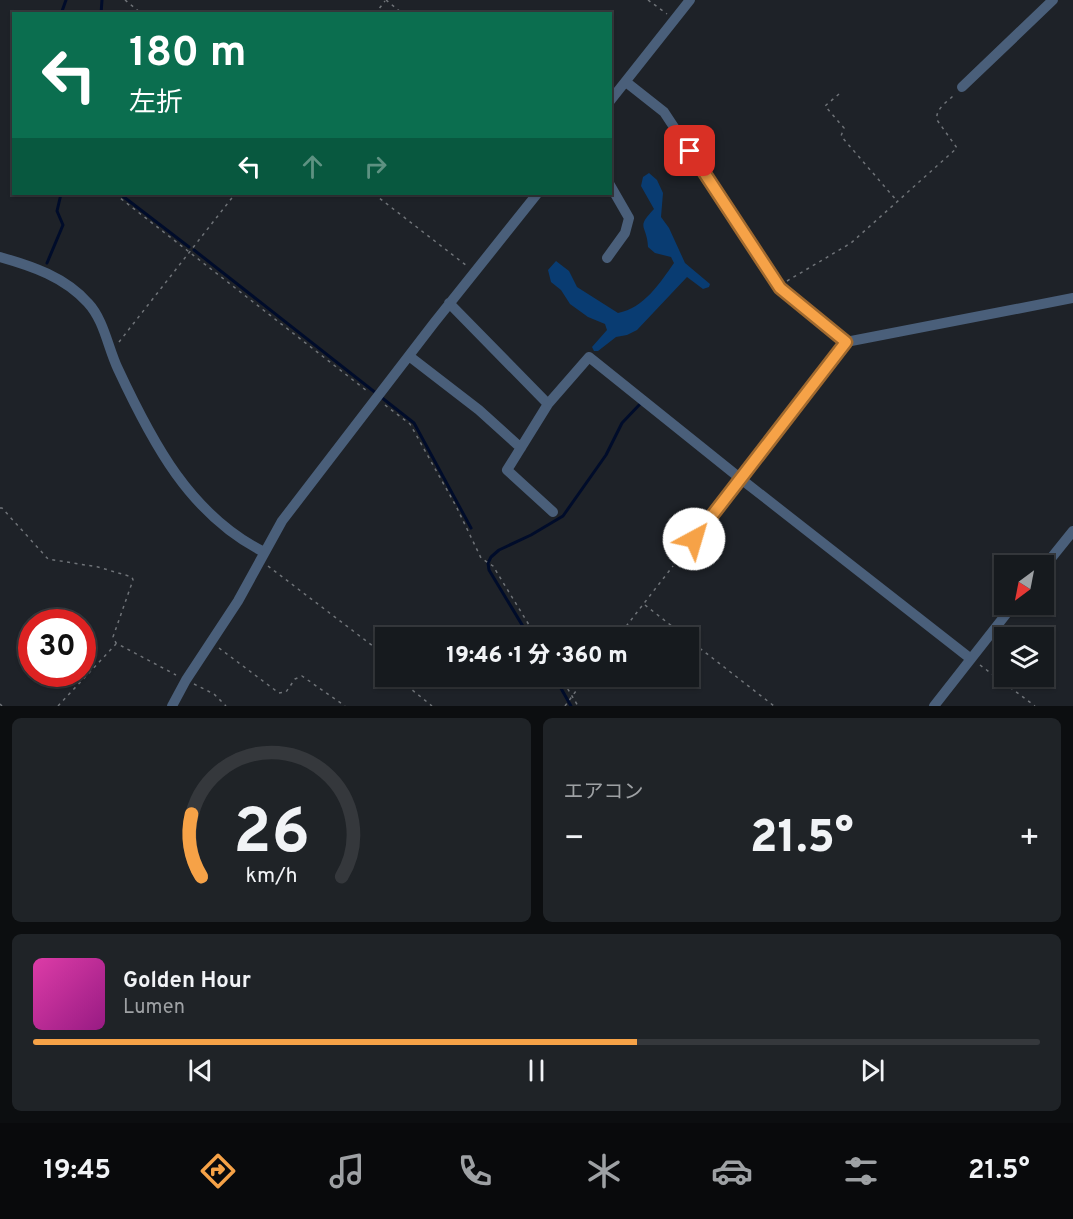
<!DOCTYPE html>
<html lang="ja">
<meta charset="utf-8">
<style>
body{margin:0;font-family:Overpass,"Noto Sans JP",sans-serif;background:#1f2327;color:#f1f3f6;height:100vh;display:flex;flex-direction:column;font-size:22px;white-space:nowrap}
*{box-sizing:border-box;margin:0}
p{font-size:20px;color:#9ea1a4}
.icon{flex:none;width:33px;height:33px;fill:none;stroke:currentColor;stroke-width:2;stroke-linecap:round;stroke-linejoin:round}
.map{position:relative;height:706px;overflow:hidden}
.details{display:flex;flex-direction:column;gap:12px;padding:12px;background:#0c0e10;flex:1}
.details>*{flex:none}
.top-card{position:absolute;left:12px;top:12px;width:600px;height:183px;border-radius:0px;box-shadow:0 2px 4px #0004,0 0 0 2px #35383c;background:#0b6e4f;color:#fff;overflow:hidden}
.needle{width:39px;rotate:212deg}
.fabs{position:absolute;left:994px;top:555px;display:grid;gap:12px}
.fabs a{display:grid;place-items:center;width:60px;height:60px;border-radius:0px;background:#161a1e;box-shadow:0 2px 4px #0004,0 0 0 2px #35383c;font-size:30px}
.speed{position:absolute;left:18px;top:609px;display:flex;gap:12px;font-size:30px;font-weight:700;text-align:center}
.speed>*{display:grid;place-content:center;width:78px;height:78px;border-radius:50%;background:#161a1e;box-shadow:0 2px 4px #0004,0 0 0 2px #35383c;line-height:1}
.speed .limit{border:9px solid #d22;background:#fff;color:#111}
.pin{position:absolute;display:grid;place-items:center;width:51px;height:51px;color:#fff;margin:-26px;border-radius:12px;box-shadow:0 3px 9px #0006}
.me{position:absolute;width:66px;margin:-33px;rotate:39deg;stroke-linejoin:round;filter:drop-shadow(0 0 4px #0008)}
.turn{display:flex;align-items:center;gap:21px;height:126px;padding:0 18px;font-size:27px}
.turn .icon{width:78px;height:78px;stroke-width:2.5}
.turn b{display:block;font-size:42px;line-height:51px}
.lanes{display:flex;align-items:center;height:57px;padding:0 18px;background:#0003;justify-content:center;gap:30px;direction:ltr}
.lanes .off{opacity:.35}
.big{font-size:45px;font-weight:800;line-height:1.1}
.details .card{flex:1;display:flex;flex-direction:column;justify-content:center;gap:9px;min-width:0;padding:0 21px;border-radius:9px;background:#1f2327}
.details .dial{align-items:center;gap:0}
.dial svg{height:156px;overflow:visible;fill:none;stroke:#35383c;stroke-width:7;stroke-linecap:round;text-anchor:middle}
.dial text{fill:#f1f3f6;stroke:none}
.song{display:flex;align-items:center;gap:18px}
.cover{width:72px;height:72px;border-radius:9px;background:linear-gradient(135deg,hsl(320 70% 55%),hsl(310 70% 35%))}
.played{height:6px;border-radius:3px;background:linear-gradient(90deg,#f6a247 60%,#35383c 60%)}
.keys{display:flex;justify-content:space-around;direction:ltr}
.heat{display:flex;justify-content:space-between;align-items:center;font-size:33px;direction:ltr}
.details .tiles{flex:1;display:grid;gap:12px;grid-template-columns:1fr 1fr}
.card:last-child{grid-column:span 2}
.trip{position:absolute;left:375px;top:627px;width:324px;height:60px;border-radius:0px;background:#161a1e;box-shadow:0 2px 4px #0004,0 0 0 2px #35383c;font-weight:800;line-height:60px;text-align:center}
.tab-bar{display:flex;height:96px;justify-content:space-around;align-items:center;background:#090a0c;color:#9ea1a4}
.tab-bar .icon{width:42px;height:42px}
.tab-bar .selected{color:#f6a247}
.tab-bar b{font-size:27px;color:#f1f3f6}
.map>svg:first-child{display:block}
</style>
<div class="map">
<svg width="1073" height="706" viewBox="0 0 1073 706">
<rect width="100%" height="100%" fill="#1e2228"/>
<path fill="#093c72" d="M649 173 657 180 663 193 661 217 669 228 685 263 710 284 709 287 703 289 687 277 637 330 627 335 616 337 598 351H594L592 347 607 330 605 324 588 317 570 304 561 290 551 282 548 270 556 261 569 271 577 287 618 313C644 308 660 283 674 263L671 257 655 253 648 247C647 224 635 229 654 209L641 186 643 177Z"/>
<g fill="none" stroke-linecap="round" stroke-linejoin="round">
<path stroke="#000c2a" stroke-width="3" d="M61 14 66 0
M101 14 102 0
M120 194 189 247
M194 250 414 423 471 528
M47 263 63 225 57 211 61 194
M530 638 489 570 488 563 491 557 499 550 531 535 563 516 606 455 622 423 641 403
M554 676 571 706"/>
<path stroke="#6f7378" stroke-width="1.5" stroke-dasharray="3 4.5" stroke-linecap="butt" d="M125 0 142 14
M386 0 403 14
M648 0 667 14
M375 14 385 1
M839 94 825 106 844 128 841 136 897 201
M115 194 367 391
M374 194 467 266
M787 281 851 243 957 148 937 120C935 109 947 102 954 95
M119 342 235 194
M385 405 410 424 456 506 481 558 493 566 537 638
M0 508H2L48 559 98 567 132 577 133 580 113 637 116 643 176 675
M268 566 386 656
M645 605 687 638
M617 638 673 566
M688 639 774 706
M219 648 279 693 286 692 295 679 302 676 345 706
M980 665 1035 706
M395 676 432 706
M560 676 578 706
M194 684 214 694 226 706
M0 704 2 706
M58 706 116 644
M565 706 587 676"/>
<path stroke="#4a5f7a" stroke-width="10" d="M626 82 664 112 780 288 846 342
M962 87 1053 0
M610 101 690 0
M0 257C32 266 65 277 88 303 104 320 108 348 118 369 152 442 190 515 264 552
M607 258 625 233 629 218 610 185
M449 303 548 404 589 357 741 479 971 659
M409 356 479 410 521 448
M548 404 507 470 553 512
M679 558 846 342 1073 298
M1044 567 1073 531
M172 706 186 680 238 601 282 521 434 323 537 194
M934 706 1014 604"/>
</g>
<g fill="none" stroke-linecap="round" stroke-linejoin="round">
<defs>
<path id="route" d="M690 151 780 288 846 342 694 539"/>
</defs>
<use href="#route" stroke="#a0692e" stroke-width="15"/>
<use href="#route" stroke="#f6a247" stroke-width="10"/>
</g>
</svg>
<div class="fabs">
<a><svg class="needle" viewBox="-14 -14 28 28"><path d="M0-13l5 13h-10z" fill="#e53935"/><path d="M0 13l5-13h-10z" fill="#9ea1a4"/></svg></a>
<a><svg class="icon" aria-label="layers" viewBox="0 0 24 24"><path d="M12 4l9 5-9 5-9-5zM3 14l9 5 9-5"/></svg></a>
</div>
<div class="speed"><div class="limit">30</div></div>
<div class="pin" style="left:690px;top:151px;background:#d93025"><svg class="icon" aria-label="arrive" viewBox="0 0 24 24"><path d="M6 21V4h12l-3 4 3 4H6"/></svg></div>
<svg class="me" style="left:694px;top:539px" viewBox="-20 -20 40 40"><circle r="19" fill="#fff"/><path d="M0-13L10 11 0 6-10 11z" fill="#f6a247"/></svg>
<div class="trip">19:46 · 1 分 · 360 m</div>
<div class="top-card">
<div class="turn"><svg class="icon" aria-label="left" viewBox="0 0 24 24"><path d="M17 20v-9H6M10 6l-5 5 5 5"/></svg><div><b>180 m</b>左折</div></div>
<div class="lanes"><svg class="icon" aria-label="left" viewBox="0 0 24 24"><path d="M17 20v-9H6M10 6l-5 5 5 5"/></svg><svg class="icon off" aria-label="ahead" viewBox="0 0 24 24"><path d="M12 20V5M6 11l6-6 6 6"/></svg><svg class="icon off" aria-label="right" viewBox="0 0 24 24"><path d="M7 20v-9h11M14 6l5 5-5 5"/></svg></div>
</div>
</div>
<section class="details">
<div class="tiles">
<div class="card dial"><svg viewBox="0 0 100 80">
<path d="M14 69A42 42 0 1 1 86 69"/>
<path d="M14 69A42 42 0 0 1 9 37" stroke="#f6a247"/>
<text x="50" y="56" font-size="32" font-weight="700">26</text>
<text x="50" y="72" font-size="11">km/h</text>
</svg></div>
<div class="card"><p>エアコン</p>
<div class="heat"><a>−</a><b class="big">21.5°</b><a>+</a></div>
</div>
<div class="card">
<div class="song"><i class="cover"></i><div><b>Golden Hour</b><p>Lumen</p></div></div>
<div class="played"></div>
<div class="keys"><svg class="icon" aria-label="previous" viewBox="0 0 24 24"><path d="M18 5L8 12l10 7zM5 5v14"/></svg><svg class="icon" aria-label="pause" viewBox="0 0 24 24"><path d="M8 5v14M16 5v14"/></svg><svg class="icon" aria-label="next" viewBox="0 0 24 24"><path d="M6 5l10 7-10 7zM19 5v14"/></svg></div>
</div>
</div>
</section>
<nav class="tab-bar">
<b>19:45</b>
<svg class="icon selected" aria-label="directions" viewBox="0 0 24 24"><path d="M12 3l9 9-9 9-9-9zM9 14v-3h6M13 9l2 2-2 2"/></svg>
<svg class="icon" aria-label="music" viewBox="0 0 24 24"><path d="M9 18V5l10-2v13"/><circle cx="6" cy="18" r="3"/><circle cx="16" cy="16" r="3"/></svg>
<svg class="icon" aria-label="phone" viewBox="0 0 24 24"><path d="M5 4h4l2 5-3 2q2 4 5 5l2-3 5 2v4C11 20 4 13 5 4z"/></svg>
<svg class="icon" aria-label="climate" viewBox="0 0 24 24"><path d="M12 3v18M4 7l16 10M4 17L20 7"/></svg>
<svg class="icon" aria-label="car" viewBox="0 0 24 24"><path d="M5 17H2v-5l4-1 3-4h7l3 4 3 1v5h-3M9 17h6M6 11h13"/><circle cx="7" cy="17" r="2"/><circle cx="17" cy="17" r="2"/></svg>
<svg class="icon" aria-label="filters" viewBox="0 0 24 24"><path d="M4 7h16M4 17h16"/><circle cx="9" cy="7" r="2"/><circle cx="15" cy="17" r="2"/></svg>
<b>21.5°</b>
</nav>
